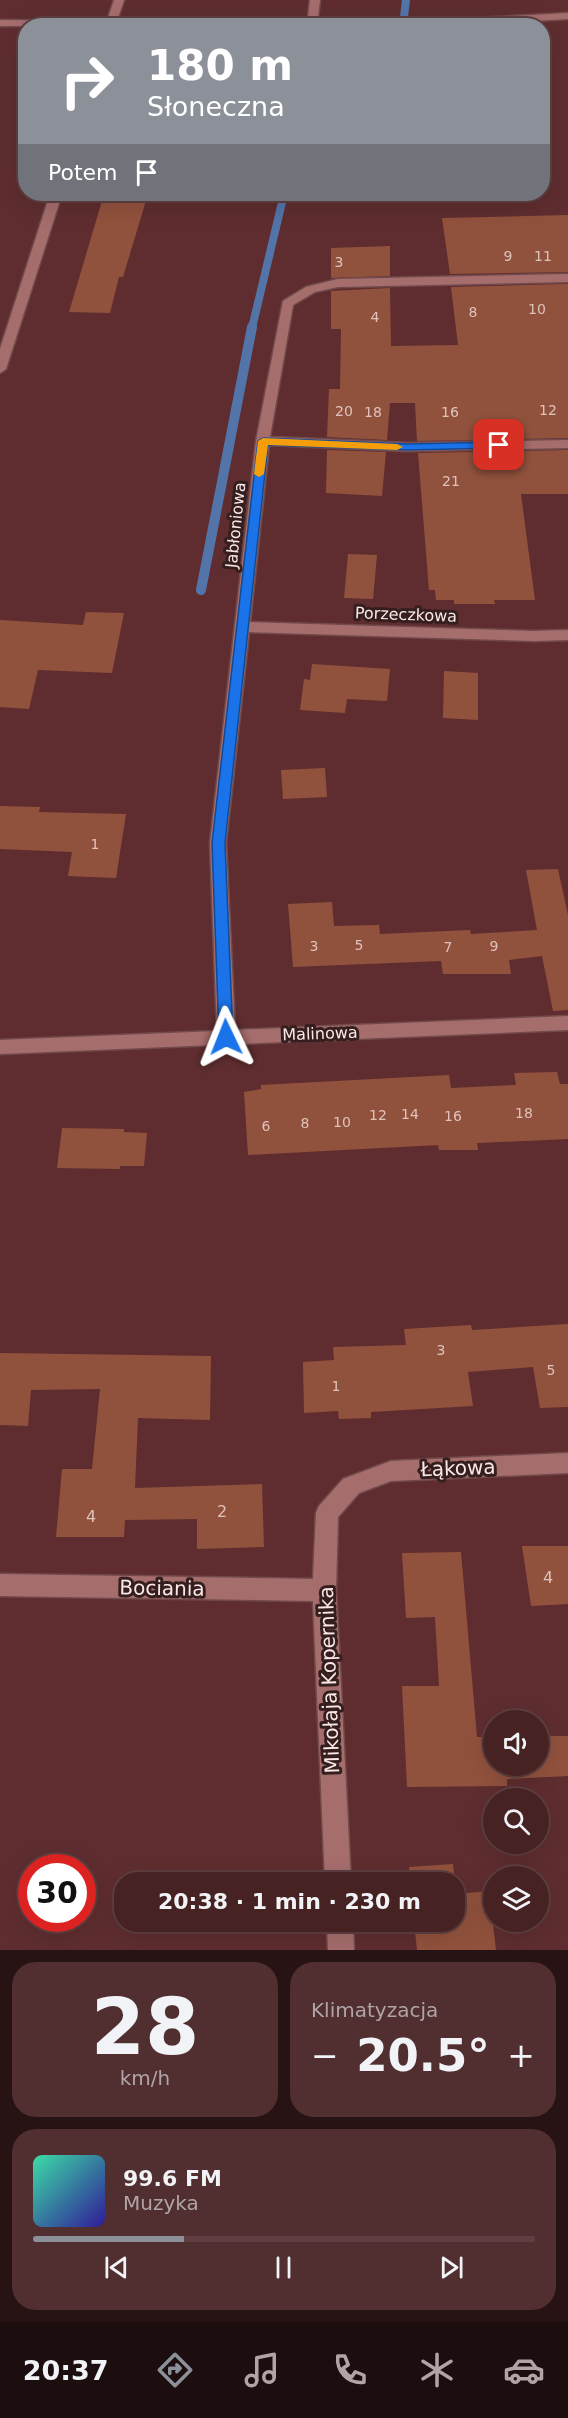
<!DOCTYPE html>
<html lang="pl">
<meta charset="utf-8">
<style>
body{margin:0;font-family:"DejaVu Sans",sans-serif;background:#512f30;color:#f1f3f6;height:100vh;display:flex;flex-direction:column;font-size:22px;white-space:nowrap}
*{box-sizing:border-box;margin:0}
p{font-size:20px;color:#b0a4a6}
.icon{flex:none;width:33px;height:33px;fill:none;stroke:currentColor;stroke-width:2;stroke-linecap:round;stroke-linejoin:round}
.map{position:relative;height:1950px;overflow:hidden}
.drawer{display:flex;flex-direction:column;gap:12px;padding:12px;background:#271313;flex:1}
.drawer>*{flex:none}
.guide{position:absolute;left:18px;top:18px;width:532px;height:183px;border-radius:24px;box-shadow:0 6px 24px #0002,0 0 0 2px #5f3f41;background:#8c9099;color:#fff;overflow:hidden}
.controls{position:absolute;left:483px;top:1710px;display:grid;gap:12px}
.controls a{display:grid;place-items:center;width:66px;height:66px;border-radius:50%;background:#472223;box-shadow:0 6px 24px #0002,0 0 0 2px #5f3f41;font-size:30px}
.speed{position:absolute;left:18px;top:1854px;display:flex;gap:12px;font-size:30px;font-weight:700;text-align:center}
.speed>*{display:grid;place-content:center;width:78px;height:78px;border-radius:50%;background:#472223;box-shadow:0 6px 24px #0002,0 0 0 2px #5f3f41;line-height:1}
.speed .limit{border:9px solid #d22;background:#fff;color:#111}
.pin{position:absolute;display:grid;place-items:center;width:51px;height:51px;color:#fff;margin:-26px;border-radius:12px;box-shadow:0 3px 9px #0006}
.me{position:absolute;width:66px;margin:-33px;rotate:358deg;stroke-linejoin:round;filter:drop-shadow(0 0 4px #0008)}
.turn{display:flex;align-items:center;gap:21px;height:126px;padding:0 30px;font-size:27px}
.turn .icon{width:78px;height:78px;stroke-width:2.5}
.turn b{display:block;font-size:42px;line-height:51px}
.then{display:flex;align-items:center;height:57px;padding:0 30px;background:#0003;gap:12px;font-size:22px}
.big{font-size:45px;font-weight:600;line-height:1.1}
.drawer .tile{flex:1;display:flex;flex-direction:column;justify-content:center;gap:9px;min-width:0;padding:0 21px;border-radius:24px;background:#512f30}
.drawer .dial{align-items:center;gap:0}
.dial b{font-size:78px;line-height:1}
.song{display:flex;align-items:center;gap:18px}
.cover{width:72px;height:72px;border-radius:9px;background:linear-gradient(135deg,hsl(160 70% 55%),hsl(250 70% 35%))}
.played{height:6px;border-radius:3px;background:linear-gradient(90deg,#8c9099 30%,#5f3f41 30%)}
.keys{display:flex;justify-content:space-around;direction:ltr}
.heat{display:flex;justify-content:space-between;align-items:center;font-size:33px;direction:ltr}
.drawer .tiles{flex:1;display:grid;gap:12px;grid-template-columns:1fr 1fr}
.tile:last-child{grid-column:span 2}
.trip{position:absolute;left:114px;top:1872px;width:351px;height:60px;border-radius:24px;background:#472223;box-shadow:0 6px 24px #0002,0 0 0 2px #5f3f41;font-weight:600;line-height:60px;text-align:center}
.menu{display:flex;height:96px;justify-content:space-around;align-items:center;background:#1c0e0e;color:#b0a4a6}
.menu .icon{width:42px;height:42px}
.menu .active{color:#8c9099}
.menu b{font-size:27px;color:#f1f3f6}
.map>svg:first-child{display:block}
</style>
<div class="map">
<svg width="568" height="1950" viewBox="0 0 568 1950">
<rect width="100%" height="100%" fill="#5f2d2f"/>
<g fill="none" stroke-linecap="round" stroke-linejoin="round">
<path stroke="#5374a9" stroke-width="8" d="M404 17 406 0
M252 328 284 194"/>
<path stroke="#5374a9" stroke-width="10" d="M201 590 252 327"/>
</g>
<path fill="#91523d" d="M104 194H148L123 277H119L110 313 69 312Z
M568 215V272L450 274 442 218Z
M390 246V276L331 278V248Z
M568 284V438L417 441 415 403H390L387 440 327 437 329 389H340L341 329H331V291L390 288 391 346 458 345 451 287Z
M327 450 386 452 382 496 326 493Z
M568 450V494H521L535 600H494L495 604H454V600H436L435 590H429L418 453Z
M348 554 377 555 373 599 344 598Z
M86 612 124 613 112 673 38 670 29 709 0 707V620L83 625Z
M312 664 390 669 387 701 347 699 345 713 300 710 304 679 310 680Z
M444 671 478 673V720L443 718Z
M325 768 327 797 283 799 281 770Z
M0 806 40 807 39 812 126 814 116 878 68 876 72 852 0 849Z
M558 869 568 915V1010L553 1011 542 956 509 960 511 974H443L441 961 293 967 288 904 332 902 334 926 379 925 380 934 470 930 471 934 537 930 526 870Z
M557 1072 560 1084H568V1139L477 1143 478 1150H439L438 1145 248 1155 244 1092 261 1089V1085L449 1075 451 1088 516 1085 514 1073Z
M62 1128 124 1129V1132L147 1133 144 1166H120V1169L57 1168Z
M568 1324V1407L540 1408 533 1367 468 1372 473 1406 371 1412V1418L339 1419 338 1411 304 1413 303 1362 334 1360 333 1347 406 1345 404 1329 471 1325 472 1330Z
M0 1353 211 1356 210 1420 138 1418 135 1488 262 1484 264 1547 197 1549V1519L125 1520 124 1537H56L62 1469H92L100 1389 31 1390 28 1426 0 1425Z
M522 1546H568V1604L531 1606Z
M461 1552 477 1737H494V1766H538V1736H568V1776L507 1779V1786L407 1787 402 1686H439L435 1617 406 1618 402 1553Z
M453 1864 456 1894 489 1891 496 1950H417L414 1922H454V1882H410L409 1867Z"/>
<g fill="none" stroke-linecap="round" stroke-linejoin="round">
<defs>
<path id="minor" d="M114 0H124L117 21 253 23 258 26H0V20L107 21Z
M310 0H320L317 26H307Z
M568 13V19L449 26H379L384 23Z
M50 194H62L6 369 0 373V349Z
M568 274V282L338 287 315 292 293 305 270 437 408 443 568 440V448L408 451 269 445 250 622 534 631 568 630V640L534 641 249 632 226 843 235 1030 568 1016V1030L0 1054V1040L217 1031 210 843 256 441 283 301 306 287 338 279Z
M568 1453V1473L391 1481 359 1493 338 1517 336 1590 351 1882H325L313 1601 0 1596V1574L313 1579 316 1513 319 1506 343 1479 391 1461Z
M327 1922H353L354 1950H328Z"/>
</defs>
<use href="#minor" stroke="#724a4c" stroke-width="3"/>
<use href="#minor" fill="#a66d6d" fill-rule="evenodd"/>
</g>
<path fill="#1a73e8" stroke="#114b97" stroke-width="1.5" d="M263 438 408 444 499 442 505 445 499 448 408 450 268 445 225 843 233 1037 226 1042 219 1037 212 843 258 441Z"/>
<path fill="#f59e0b" d="M263 438 397 444 403 447 397 450 268 445 264 474 259 477 254 474 258 441Z"/>
<g text-anchor="middle" stroke-width="6" stroke-linejoin="round" paint-order="stroke">
<g font-size="14" fill="#e0c2bc">
<text x="508" y="261">9</text>
<text x="543" y="261">11</text>
<text x="339" y="267">3</text>
<text x="537" y="314">10</text>
<text x="473" y="317">8</text>
<text x="375" y="322">4</text>
<text x="548" y="415">12</text>
<text x="344" y="416">20</text>
<text x="373" y="417">18</text>
<text x="450" y="417">16</text>
<text x="451" y="486">21</text>
<text x="95" y="849">1</text>
<text x="359" y="950">5</text>
<text x="314" y="951">3</text>
<text x="494" y="951">9</text>
<text x="448" y="952">7</text>
<text x="524" y="1118">18</text>
<text x="410" y="1119">14</text>
<text x="378" y="1120">12</text>
<text x="453" y="1121">16</text>
<text x="342" y="1127">10</text>
<text x="305" y="1128">8</text>
<text x="266" y="1131">6</text>
<text x="441" y="1355">3</text>
<text x="551" y="1375">5</text>
<text x="336" y="1391">1</text>
</g>
<g font-size="16" fill="#fbe7e7" stroke="#351e1e">
<text transform="translate(235 525) rotate(-84)" y="6">Jabłoniowa</text>
<text transform="translate(406 614) rotate(2)" y="6">Porzeczkowa</text>
<text transform="translate(320 1033) rotate(-2)" y="6">Malinowa</text>
</g>
<g font-size="16" fill="#e0c2bc">
<text x="222" y="1517">2</text>
<text x="91" y="1522">4</text>
<text x="548" y="1583">4</text>
</g>
<g font-size="20" fill="#fbe7e7" stroke="#351e1e">
<text transform="translate(458 1468) rotate(-2)" y="7">Łąkowa</text>
<text transform="translate(162 1588) rotate(1)" y="7">Bociania</text>
<text transform="translate(329 1680) rotate(-92)" y="7">Mikołaja Kopernika</text>
</g>
</g>
</svg>
<div class="controls">
<a><svg class="icon" aria-label="sound" viewBox="0 0 24 24"><path d="M4 9h4l5-4v14l-5-4H4zM17 9q2 3 0 6"/></svg></a>
<a><svg class="icon" aria-label="search" viewBox="0 0 24 24"><circle cx="10" cy="10" r="6"/><path d="M15 15l6 6"/></svg></a>
<a><svg class="icon" aria-label="layers" viewBox="0 0 24 24"><path d="M12 4l9 5-9 5-9-5zM3 14l9 5 9-5"/></svg></a>
</div>
<div class="speed"><div class="limit">30</div></div>
<div class="pin" style="left:499px;top:445px;background:#d93025"><svg class="icon" aria-label="arrive" viewBox="0 0 24 24"><path d="M6 21V4h12l-3 4 3 4H6"/></svg></div>
<svg class="me" style="left:226px;top:1037px" viewBox="-20 -20 40 40"><path d="M0-17L14 15 0 8-14 15z" fill="#1a73e8" stroke="#fff" stroke-width="4"/></svg>
<div class="trip">20:38 · 1 min · 230 m</div>
<div class="guide">
<div class="turn"><svg class="icon" aria-label="right" viewBox="0 0 24 24"><path d="M7 20v-9h11M14 6l5 5-5 5"/></svg><div><b>180 m</b>Słoneczna</div></div>
<div class="then">Potem<svg class="icon" aria-label="arrive" viewBox="0 0 24 24"><path d="M6 21V4h12l-3 4 3 4H6"/></svg></div>
</div>
</div>
<section class="drawer">
<div class="tiles">
<div class="tile dial"><b>28</b><p>km/h</p></div>
<div class="tile"><p>Klimatyzacja</p>
<div class="heat"><a>−</a><b class="big">20.5°</b><a>+</a></div>
</div>
<div class="tile">
<div class="song"><i class="cover"></i><div><b>99.6 FM</b><p>Muzyka</p></div></div>
<div class="played"></div>
<div class="keys"><svg class="icon" aria-label="previous" viewBox="0 0 24 24"><path d="M18 5L8 12l10 7zM5 5v14"/></svg><svg class="icon" aria-label="pause" viewBox="0 0 24 24"><path d="M8 5v14M16 5v14"/></svg><svg class="icon" aria-label="next" viewBox="0 0 24 24"><path d="M6 5l10 7-10 7zM19 5v14"/></svg></div>
</div>
</div>
</section>
<nav class="menu">
<b>20:37</b>
<svg class="icon active" aria-label="directions" viewBox="0 0 24 24"><path d="M12 3l9 9-9 9-9-9zM9 14v-3h6M13 9l2 2-2 2"/></svg>
<svg class="icon" aria-label="music" viewBox="0 0 24 24"><path d="M9 18V5l10-2v13"/><circle cx="6" cy="18" r="3"/><circle cx="16" cy="16" r="3"/></svg>
<svg class="icon" aria-label="phone" viewBox="0 0 24 24"><path d="M5 4h4l2 5-3 2q2 4 5 5l2-3 5 2v4C11 20 4 13 5 4z"/></svg>
<svg class="icon" aria-label="climate" viewBox="0 0 24 24"><path d="M12 3v18M4 7l16 10M4 17L20 7"/></svg>
<svg class="icon" aria-label="car" viewBox="0 0 24 24"><path d="M5 17H2v-5l4-1 3-4h7l3 4 3 1v5h-3M9 17h6M6 11h13"/><circle cx="7" cy="17" r="2"/><circle cx="17" cy="17" r="2"/></svg>
</nav>
